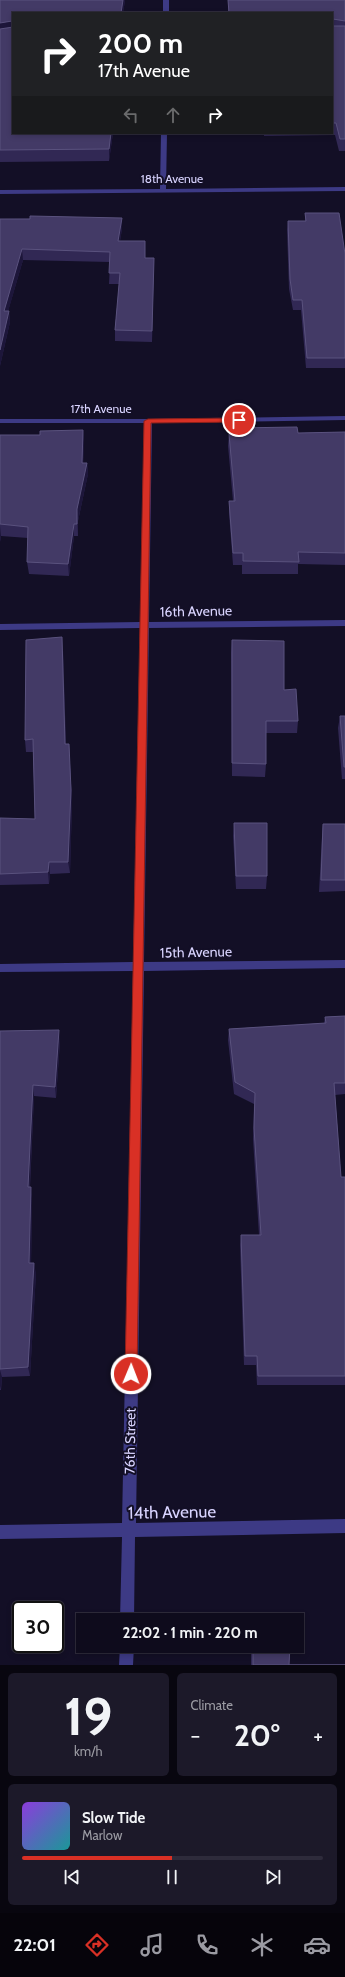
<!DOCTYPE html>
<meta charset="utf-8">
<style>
body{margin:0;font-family:Cabin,sans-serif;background:#1c1929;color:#f1f3f6;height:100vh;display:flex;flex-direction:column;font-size:15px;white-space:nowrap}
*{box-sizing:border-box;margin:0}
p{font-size:13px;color:#9b9ba3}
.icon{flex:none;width:22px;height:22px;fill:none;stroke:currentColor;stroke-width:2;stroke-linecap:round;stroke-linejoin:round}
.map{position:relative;height:1665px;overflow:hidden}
.side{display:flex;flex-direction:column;gap:8px;padding:8px;background:#08060f;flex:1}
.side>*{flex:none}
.top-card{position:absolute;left:12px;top:12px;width:321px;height:122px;border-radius:0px;box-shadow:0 2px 6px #0003,0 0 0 1px #2e2b3b;background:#202124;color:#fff;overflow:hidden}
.speed{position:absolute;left:12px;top:1601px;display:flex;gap:8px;font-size:20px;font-weight:700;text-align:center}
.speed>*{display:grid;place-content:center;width:52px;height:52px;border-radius:50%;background:#0e0b1c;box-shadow:0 2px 6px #0003,0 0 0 1px #2e2b3b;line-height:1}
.speed .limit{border:2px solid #111;border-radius:6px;background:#fff;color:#111}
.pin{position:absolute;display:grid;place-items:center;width:34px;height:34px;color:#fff;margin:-17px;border:2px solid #fff;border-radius:50%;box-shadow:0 1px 4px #0007}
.me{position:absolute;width:44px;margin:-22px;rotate:1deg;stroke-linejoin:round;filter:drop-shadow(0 0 3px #0008)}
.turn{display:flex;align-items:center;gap:14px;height:84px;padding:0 20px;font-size:18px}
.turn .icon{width:52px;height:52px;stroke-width:2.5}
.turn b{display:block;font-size:28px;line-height:34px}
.lanes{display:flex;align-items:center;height:38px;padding:0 20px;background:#0003;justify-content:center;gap:20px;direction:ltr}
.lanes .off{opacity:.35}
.big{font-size:30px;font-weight:700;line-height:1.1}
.side .widget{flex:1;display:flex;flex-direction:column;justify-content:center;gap:6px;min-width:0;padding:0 14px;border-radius:6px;background:#1c1929}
.side .dial{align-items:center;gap:0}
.dial b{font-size:52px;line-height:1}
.song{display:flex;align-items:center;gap:12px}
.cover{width:48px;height:48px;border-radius:6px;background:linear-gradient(135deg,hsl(270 70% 55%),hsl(180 70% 35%))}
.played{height:4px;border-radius:2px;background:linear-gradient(90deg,#d93025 50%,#2e2b3b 50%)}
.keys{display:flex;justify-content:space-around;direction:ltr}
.heat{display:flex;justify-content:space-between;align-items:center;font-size:22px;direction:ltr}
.side .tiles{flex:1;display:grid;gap:8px;grid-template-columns:1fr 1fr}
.widget:last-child{grid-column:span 2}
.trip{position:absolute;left:76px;top:1613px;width:228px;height:40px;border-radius:0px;background:#0e0b1c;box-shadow:0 2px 6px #0003,0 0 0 1px #2e2b3b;font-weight:700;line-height:40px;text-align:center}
.dock{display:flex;height:64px;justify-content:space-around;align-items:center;background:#06040b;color:#9b9ba3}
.dock .icon{width:28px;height:28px}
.dock .active{color:#d93025}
.dock b{font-size:18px;color:#f1f3f6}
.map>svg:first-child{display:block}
</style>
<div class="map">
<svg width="345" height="1665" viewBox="0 0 345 1665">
<rect width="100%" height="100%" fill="#130f26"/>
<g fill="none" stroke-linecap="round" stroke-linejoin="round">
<path fill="#3d3a85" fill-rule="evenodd" d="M163 0H169V13H163Z
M161 133H167L166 189 345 187V191L0 194V190L160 189Z
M345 416V420L152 423 149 622 345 620V626L149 628 144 962 345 960V968L144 971 136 1523 345 1519V1533L135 1537 134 1620H120L122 1537 0 1539V1525L122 1523 133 971 0 972V964L133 962 140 628 0 630V624L140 622 144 423H0V419H148Z
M120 1646H134L133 1665H119Z"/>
</g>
<path fill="#312854" d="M0 0H125L123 13H13V133H113L109 161 0 162Z
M228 0H345V151H339L335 135 264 136V133H332V13H228Z
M305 213 345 254V368H306L301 310H293L289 289 287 230 288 221H305Z
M122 218V229L120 241 145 258H154L152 342 115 341V330L119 284H109L110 262 23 260 8 311H9L10 322 0 366V219Z
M235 428 298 433 345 432V565L298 564V574H242V565H233L229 513V501H233L228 446 229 434H235Z
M83 430 84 442 83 463H87L88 474 78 521V536H74L69 576 29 574 27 562 28 538 1 536 0 542V435H40Z
M232 640 284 690 298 721 297 733H266V764L265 777 232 776 231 653Z
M63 650 66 744H69L72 802 70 873 50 874 49 884 0 885V818L35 819 33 752H26L25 740Z
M340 716H345V779H342L338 728Z
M234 823 267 876 266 889H236L233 836Z
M323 824H345V891L319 892 322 836Z
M345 1016V1094L335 1095 341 1177H345V1385H257L256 1365H244L240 1245 241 1235H259L253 1139 254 1104 234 1094 228 1040 229 1029 324 1023 325 1017Z
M0 1031 60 1041 56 1098 34 1096 30 1187 32 1197 31 1263 36 1273 30 1376 2 1377 1 1390H0Z
M251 1646H290L289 1665H345H251Z"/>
<path fill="#1d163a" d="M123 0H125L123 13H121Z
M12 21 13 32 0 34V23Z
M111 133H113L109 161V149Z
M122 218V229L118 252V241Z
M22 249 23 260 5 322 4 311Z
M154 258V269L152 342V331Z
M9 311 10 322 0 366V350Z
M83 430 84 442 83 474 82 463Z
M87 463 88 474 78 521V536L77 509Z
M74 524V536L69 576 68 564Z
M0 526 1 536 0 542Z
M62 637 63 650 66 757 65 744Z
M69 744 72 802 70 873 68 862Z
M49 862 50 874 49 884 48 872Z
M59 1030 60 1041 56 1098 55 1087Z
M33 1085 34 1096 29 1197 28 1187Z
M31 1187 32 1197 31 1273 29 1263Z
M34 1263 36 1273 30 1376 28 1367Z
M0 1370 2 1377 1 1390 0 1386Z"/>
<path fill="#433a66" stroke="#5a527e" d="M0 0H123L121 13H13V25L12 21 0 23Z
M228 0H345V21L333 19 332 25V13H229Z
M332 26H345V139H340L336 123H332Z
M13 27V133H111L109 149 0 150V29Z
M305 213H339L345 254V358H307L302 300H293L290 279 288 221H306Z
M30 216 122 218 118 241H145V258H154L152 331 115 330 120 273H109L110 252 22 249 4 311H9L0 350V219H30Z
M297 427 298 433 345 432V553L298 552 299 562 243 561V553H233L229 501H235L229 434H236L235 428Z
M83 430 82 463H87L77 509V524H74L68 564 27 562 28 527 0 524V435H40V431Z
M62 637 65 744H69L71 790 68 862H49L48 872 0 874V818L35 819 33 739 25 740 26 640Z
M232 640 284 641V690L296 689 298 721H266V764L232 763Z
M340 716H345V767H344Z
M234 823H267V876H236Z
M323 824H345V880H321Z
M345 1016V1083H334L341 1177H345V1376H258L257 1356H245L241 1235H261L254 1128 255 1093 235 1082 229 1029 326 1023 325 1017Z
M59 1030 55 1087 33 1085 28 1187H31L29 1263H34L28 1367 0 1369V1031Z
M253 1646H290L289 1665H345H253Z"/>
<path fill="#d93025" stroke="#8d1f18" d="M239 418 241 419V422L151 423 137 1374 136 1378 131 1380 127 1378 125 1374 144 421 148 419Z"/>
<g text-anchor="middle" stroke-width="4" stroke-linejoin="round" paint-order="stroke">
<g font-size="12" fill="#d9d4ff" stroke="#130f26">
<text x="172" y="183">18th Avenue</text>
<text x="101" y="413">17th Avenue</text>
</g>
<g font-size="14" fill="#d9d4ff" stroke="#130f26">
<text transform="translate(196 611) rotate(-1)" y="5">16th Avenue</text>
<text transform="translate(196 952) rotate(-1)" y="5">15th Avenue</text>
<text transform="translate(130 1441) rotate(-89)" y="5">76th Street</text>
</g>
<g font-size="17" fill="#d9d4ff" stroke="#130f26">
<text transform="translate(172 1512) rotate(-1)" y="6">14th Avenue</text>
</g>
</g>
</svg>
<div class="speed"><div class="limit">30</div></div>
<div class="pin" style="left:239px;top:420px;background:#d93025"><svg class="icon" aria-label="arrive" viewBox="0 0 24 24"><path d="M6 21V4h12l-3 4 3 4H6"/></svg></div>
<svg class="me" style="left:131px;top:1374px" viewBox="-20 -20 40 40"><circle r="17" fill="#d93025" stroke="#fff" stroke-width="3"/><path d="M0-11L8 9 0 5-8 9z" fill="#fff"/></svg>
<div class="trip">22:02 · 1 min · 220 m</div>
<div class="top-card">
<div class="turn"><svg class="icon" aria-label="right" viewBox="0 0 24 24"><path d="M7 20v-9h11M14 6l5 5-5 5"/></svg><div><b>200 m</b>17th Avenue</div></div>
<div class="lanes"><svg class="icon off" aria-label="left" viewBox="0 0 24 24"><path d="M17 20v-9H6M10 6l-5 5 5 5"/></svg><svg class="icon off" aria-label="ahead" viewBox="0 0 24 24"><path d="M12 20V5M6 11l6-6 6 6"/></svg><svg class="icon" aria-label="right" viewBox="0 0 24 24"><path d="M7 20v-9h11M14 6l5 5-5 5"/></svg></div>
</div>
</div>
<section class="side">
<div class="tiles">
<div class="widget dial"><b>19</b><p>km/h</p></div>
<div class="widget"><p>Climate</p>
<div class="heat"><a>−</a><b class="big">20°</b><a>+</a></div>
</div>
<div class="widget">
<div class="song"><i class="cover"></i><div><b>Slow Tide</b><p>Marlow</p></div></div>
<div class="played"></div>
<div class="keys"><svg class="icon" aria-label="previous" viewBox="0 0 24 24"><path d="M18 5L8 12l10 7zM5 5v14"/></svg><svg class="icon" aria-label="pause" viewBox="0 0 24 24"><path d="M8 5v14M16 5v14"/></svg><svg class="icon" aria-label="next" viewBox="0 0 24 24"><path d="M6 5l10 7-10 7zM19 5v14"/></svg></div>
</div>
</div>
</section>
<nav class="dock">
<b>22:01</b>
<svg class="icon active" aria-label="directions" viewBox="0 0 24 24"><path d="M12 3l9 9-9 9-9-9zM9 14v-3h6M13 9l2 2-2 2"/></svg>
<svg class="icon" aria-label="music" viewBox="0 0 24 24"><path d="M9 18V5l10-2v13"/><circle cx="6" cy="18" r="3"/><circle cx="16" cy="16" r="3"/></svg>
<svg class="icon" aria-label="phone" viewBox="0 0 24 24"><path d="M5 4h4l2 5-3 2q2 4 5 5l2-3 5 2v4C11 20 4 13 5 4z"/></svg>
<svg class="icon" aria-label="climate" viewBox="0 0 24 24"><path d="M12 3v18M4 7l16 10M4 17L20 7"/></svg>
<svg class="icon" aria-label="car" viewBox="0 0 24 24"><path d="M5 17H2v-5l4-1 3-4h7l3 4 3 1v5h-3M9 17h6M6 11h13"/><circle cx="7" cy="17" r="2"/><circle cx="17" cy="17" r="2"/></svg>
</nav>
